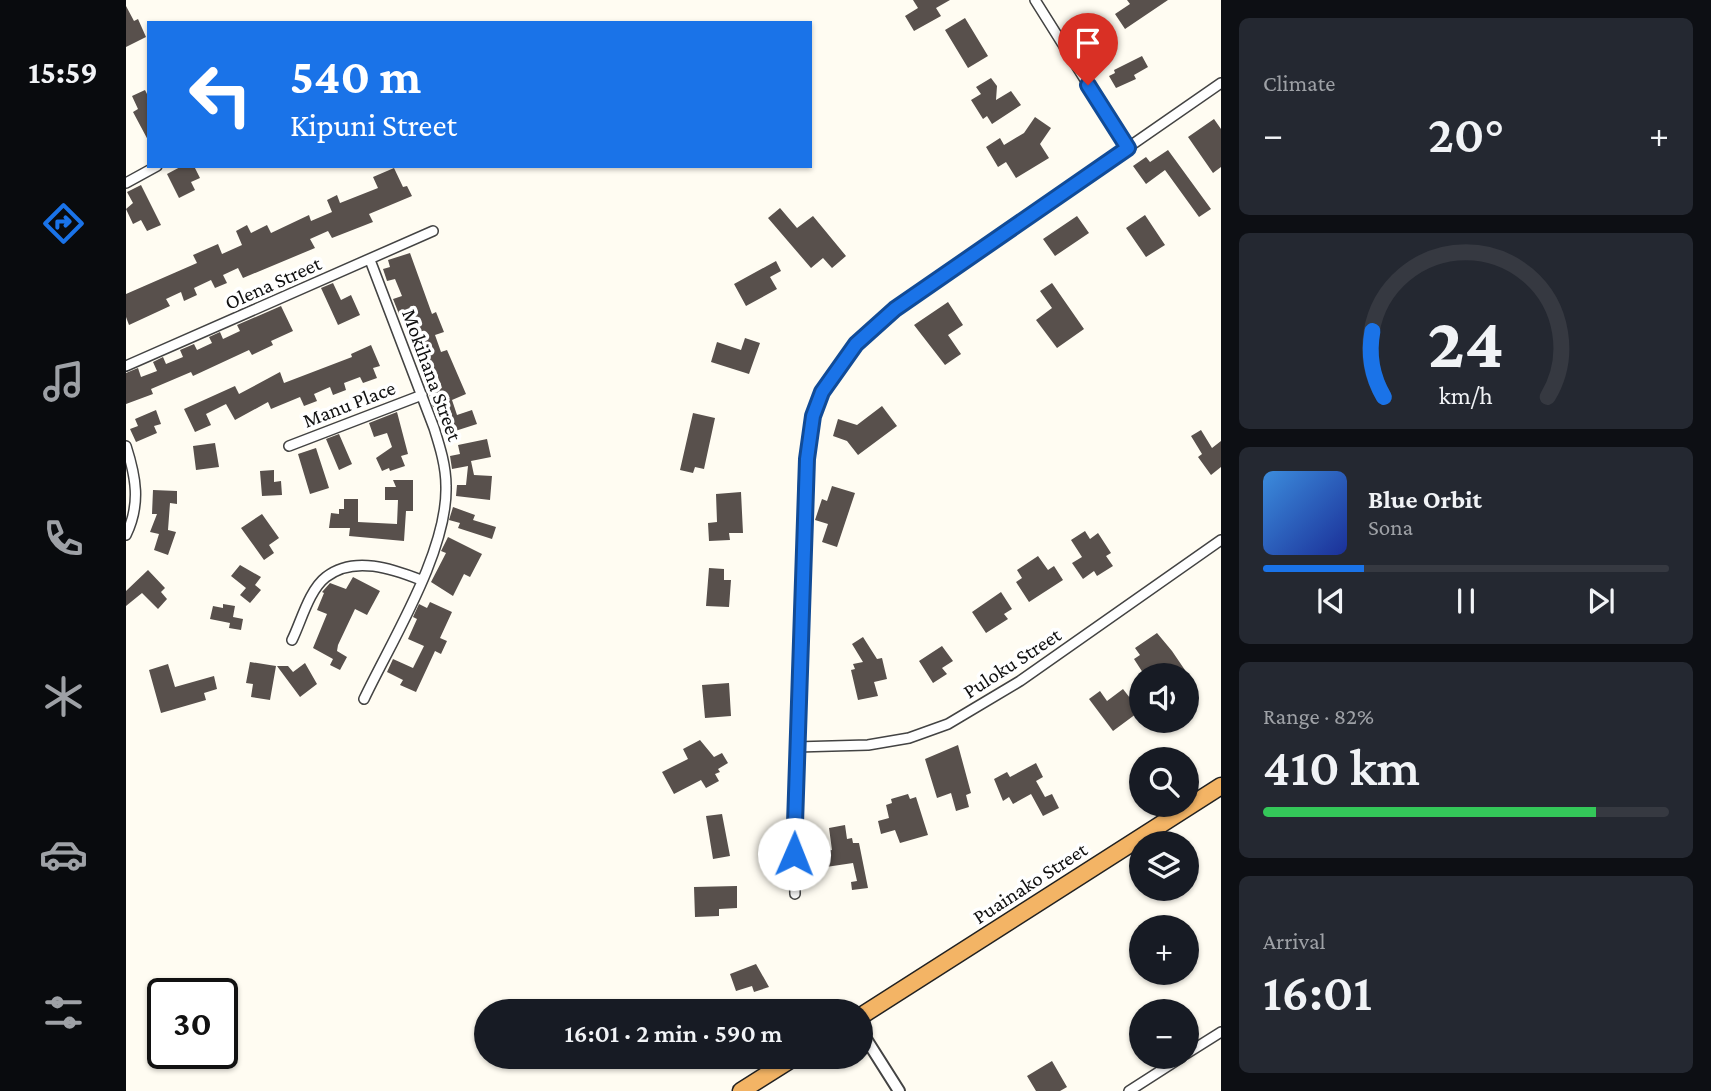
<!DOCTYPE html>
<meta charset="utf-8">
<style>
body{margin:0;font-family:"Crimson Pro",serif;background:#242831;color:#f1f3f6;height:100vh;display:flex;flex-direction:column;font-size:26px;white-space:nowrap}
*{box-sizing:border-box;margin:0}
p{font-size:23px;color:#9ea1a6}
.icon{flex:none;width:38px;height:38px;fill:none;stroke:currentColor;stroke-width:2;stroke-linecap:round;stroke-linejoin:round}
.map{position:relative;flex:1;overflow:hidden}
.side{display:flex;flex-direction:column;gap:18px;padding:18px;background:#0d0f14;width:490px}
.side>*{flex:none}
.top-card{position:absolute;left:21px;top:21px;width:665px;height:147px;border-radius:0px;box-shadow:0 2px 5px #0004;background:#1a73e8;color:#fff;overflow:hidden}
.fabs{position:absolute;left:1003px;top:663px;display:grid;gap:14px}
.fabs a{display:grid;place-items:center;width:70px;height:70px;border-radius:50%;background:#171b24;box-shadow:0 2px 5px #0004;font-size:35px}
.speed{position:absolute;left:21px;top:978px;display:flex;gap:14px;font-size:35px;font-weight:700;text-align:center}
.speed>*{display:grid;place-content:center;width:91px;height:91px;border-radius:50%;background:#171b24;box-shadow:0 2px 5px #0004;line-height:1}
.speed .limit{border:4px solid #111;border-radius:10px;background:#fff;color:#111}
.pin{position:absolute;display:grid;place-items:center;width:60px;height:60px;color:#fff;margin:-72px -30px;border-radius:50% 50% 50% 0;rotate:-45deg;box-shadow:0 0 7px #0007}
.pin .icon{rotate:45deg}
.me{position:absolute;width:77px;margin:-38px;rotate:1deg;stroke-linejoin:round;filter:drop-shadow(0 0 5px #0008)}
.turn{display:flex;align-items:center;gap:24px;height:147px;padding:0 28px;font-size:32px}
.turn .icon{width:91px;height:91px;stroke-width:2.5}
.turn b{display:block;font-size:49px;line-height:60px}
.big{font-size:52px;font-weight:600;line-height:1.1}
.side .card{flex:1;display:flex;flex-direction:column;justify-content:center;gap:10px;min-width:0;padding:0 24px;border-radius:10px;background:#242831}
.side .dial{align-items:center;gap:0}
.dial svg{height:182px;overflow:visible;fill:none;stroke:#363941;stroke-width:7;stroke-linecap:round;text-anchor:middle}
.dial text{fill:#f1f3f6;stroke:none}
.song{display:flex;align-items:center;gap:21px}
.cover{width:84px;height:84px;border-radius:10px;background:linear-gradient(135deg,hsl(210 70% 55%),hsl(230 70% 35%))}
.played{height:7px;border-radius:4px;background:linear-gradient(90deg,#1a73e8 25%,#363941 25%)}
.keys{display:flex;justify-content:space-around;direction:ltr}
.heat{display:flex;justify-content:space-between;align-items:center;font-size:38px;direction:ltr}
.charge{height:10px;border-radius:5px;background:linear-gradient(90deg,#34c759 82%,#363941 0)}
.trip{position:absolute;left:348px;top:999px;width:399px;height:70px;border-radius:35px;background:#171b24;box-shadow:0 2px 5px #0004;font-weight:600;line-height:70px;text-align:center}
main{display:flex;flex:1;min-height:0}
.tabs{display:flex;flex-direction:column;width:126px;justify-content:space-around;align-items:center;background:#090b0e;color:#9ea1a6}
.tabs .icon{width:49px;height:49px}
.tabs .active{color:#1a73e8}
.tabs b{font-size:32px;color:#f1f3f6}
.map>svg:first-child{display:block}
</style>
<main>
<nav class="tabs">
<b>15:59</b>
<svg class="icon active" aria-label="directions" viewBox="0 0 24 24"><path d="M12 3l9 9-9 9-9-9zM9 14v-3h6M13 9l2 2-2 2"/></svg>
<svg class="icon" aria-label="music" viewBox="0 0 24 24"><path d="M9 18V5l10-2v13"/><circle cx="6" cy="18" r="3"/><circle cx="16" cy="16" r="3"/></svg>
<svg class="icon" aria-label="phone" viewBox="0 0 24 24"><path d="M5 4h4l2 5-3 2q2 4 5 5l2-3 5 2v4C11 20 4 13 5 4z"/></svg>
<svg class="icon" aria-label="climate" viewBox="0 0 24 24"><path d="M12 3v18M4 7l16 10M4 17L20 7"/></svg>
<svg class="icon" aria-label="car" viewBox="0 0 24 24"><path d="M5 17H2v-5l4-1 3-4h7l3 4 3 1v5h-3M9 17h6M6 11h13"/><circle cx="7" cy="17" r="2"/><circle cx="17" cy="17" r="2"/></svg>
<svg class="icon" aria-label="filters" viewBox="0 0 24 24"><path d="M4 7h16M4 17h16"/><circle cx="9" cy="7" r="2"/><circle cx="15" cy="17" r="2"/></svg>
</nav>
<div class="map">
<svg width="1095" height="1091" viewBox="0 0 1095 1091">
<rect width="100%" height="100%" fill="#fffcf2"/>
<path fill="#58504c" d="M787 0H824L810 8 815 16 788 31 779 16 792 8Z
M1001 0H1042L999 29 989 14 1004 4Z
M0 6 8 21 12 19 20 37 0 47Z
M839 18 862 56 842 68 819 30Z
M1016 56 1022 67 1008 75 1010 79 990 88 983 76 989 73 988 70Z
M865 78 871 86 870 100 885 91 895 105 866 124 861 116 857 119 845 100 855 94 850 87Z
M19 90 23 98V142L7 112 12 109 6 96Z
M909 117 925 128 914 144 923 158 890 178 880 162 872 167 860 147 874 138 878 145 898 133Z
M1088 119 1095 129V167L1087 173 1062 137Z
M1042 150 1085 209 1073 217 1039 170 1020 184 1007 166 1020 157 1024 162Z
M56 166H68L74 178 65 182 69 190 53 198 41 174Z
M268 168 277 187 281 186 286 196 243 214 247 222 206 238 202 231 184 239 189 248 117 278 112 268 97 275 101 283 89 288 85 280 68 288 71 295 58 301 55 292 40 299 44 306 3 325 0 317V294L71 263 67 255 92 244 96 254 116 245 110 231 121 225 125 233 141 225 145 233 183 215 185 221 206 212 201 200 211 195 214 203 252 188 247 177Z
M15 185 35 225 21 231 15 220 7 224 0 209 7 203 1 192Z
M654 208 671 228 687 216 720 256 706 268 697 258 685 268 642 218Z
M1019 215 1039 245 1020 257 1000 228Z
M951 216 963 233 929 256 917 239Z
M284 253 306 314 310 312 318 332 309 335 315 352 321 350 340 394 326 400 331 415 346 410 351 424 326 432 316 403 307 407 304 397 303 393 316 388 310 372 297 377 292 362 302 359 295 340 286 343 280 328 289 325 283 309 273 314 267 299 276 296 269 279 261 281 257 269 264 267 262 260Z
M650 261 655 271 644 277 651 289 620 306 608 284Z
M207 283 215 300 225 295 234 315 212 325 195 288Z
M926 283 958 329 931 348 910 320 926 308 914 291Z
M822 302 837 325 822 335 835 354 819 365 788 325Z
M155 306 167 331 145 341 147 345 126 355 123 350 67 376 65 372 25 389 27 394 0 404V373L12 368 15 377 31 371 27 362 37 357 40 364 57 357 54 350 68 344 71 350 86 343 83 337 94 332 97 339 114 331 111 325Z
M619 338 634 343 623 374 585 362 591 342 615 350Z
M245 345 254 366 247 368 251 378 237 383 234 377 218 383 220 390 207 395 204 387 188 394 191 401 178 406 174 397 145 409 142 402 109 420 100 404 80 414 85 425 69 432 58 409 109 386 113 394 154 372 158 383 226 357 225 354Z
M756 406 771 426 732 455 721 441 707 436 712 419 731 425Z
M30 410 35 424 28 426 31 433 10 442 4 429 12 426 9 419Z
M271 412 282 454 275 456 279 466 264 471 263 468 256 471 250 458 266 447 261 433 248 437 243 423Z
M567 413 589 418 578 469 569 467 567 473 554 470Z
M1075 430 1086 448 1095 441V467L1085 475 1072 457 1076 454 1065 436Z
M213 434 226 464 213 470 200 439Z
M361 439 365 457 345 461 348 475 366 476 364 500 330 496 331 485H340L342 466 326 469 324 456 334 454 332 445Z
M89 443 93 467 70 470 67 446Z
M190 448 203 488 184 494 172 454Z
M148 470V482L155 481 156 495 136 496 134 471Z
M267 480H287V511H280L278 541 223 536 224 528H203L205 513 213 514V509H218V499H232V522L271 524 272 500H259V487H270Z
M706 486 729 493 711 547 696 542 702 524 689 520 696 499 701 501Z
M27 490 51 491V504L44 503 42 530 50 532 42 555 28 550 33 534 24 532 31 514H26Z
M615 492 617 533H603L604 540 583 541 582 523 591 522 590 494Z
M327 507 349 515 347 520 370 527 366 539 332 528 334 523 323 520Z
M136 514 153 538 143 545 148 553 138 560 115 528Z
M959 531 964 539 972 533 985 553 980 556 987 566 971 576 968 571 957 579 946 563 956 557 945 540Z
M322 537 356 554 344 577 338 574 327 596 305 582 320 553 315 551Z
M912 556 922 570 928 566 937 580 903 602 890 582 896 578 891 570Z
M114 565 135 577 129 585 135 590 124 603 114 595 120 588 105 576Z
M583 568 598 569V580H605L603 607 580 606Z
M22 570 39 588 35 592 41 599 32 609 16 593 0 606V591Z
M227 577 254 591 241 615 229 609 212 645 211 651 221 657 214 670 204 665 207 659 187 648 201 614 191 610 198 593 196 592 204 583 220 589Z
M875 592 886 609 878 614 882 619 860 633 846 612Z
M304 602 326 612 314 638 321 641 315 654 309 651 290 692 274 685 277 680 261 672 267 659 287 668 298 646 282 639 291 619 287 617 293 604 301 608Z
M97 604 109 606 107 617 117 619 115 630 103 628 104 623 84 619 87 606 97 608Z
M1031 633 1046 651 1063 676H1019L1008 659 1014 655 1009 648Z
M737 637 751 659 756 658 761 679 748 682 752 696 732 700 725 670 729 669 727 664 737 662 726 644Z
M816 646 827 661 816 668 821 674 807 683 793 661Z
M124 662 150 666 144 700 125 697 127 684 120 683Z
M179 663 191 684 174 697 151 666H162L167 672Z
M42 664 49 687 88 676 91 689 78 693 80 700 35 713 23 670Z
M603 683 605 716 579 718 576 685Z
M997 689 1014 711 987 731 963 699 974 691 981 701Z
M574 740 588 757 596 753 602 763 592 769 594 772 589 774 593 781 580 788 575 780 548 794 536 772 562 759 557 749Z
M832 745 845 793 840 795 843 807 830 811 825 793 811 798 799 759Z
M910 763 917 777 910 781 919 797 926 794 933 808 917 816 905 794 887 804 883 797 877 801 868 779 881 772 884 777Z
M782 794 784 799 790 797 802 835 774 843 769 830 755 834 752 821 763 818 760 805 766 803 765 799Z
M596 814 604 856 587 859 580 816Z
M719 825 721 839 726 838 727 843H733L742 888 726 890 725 882 731 881 727 863 700 867 697 851 706 850 703 828Z
M611 886V908L593 909V916L569 917 568 887Z
M630 964 643 987 628 992 626 986 610 991 604 974Z
M926 1061 941 1087 934 1091H910L901 1076Z"/>
<g fill="none" stroke-linecap="round" stroke-linejoin="round">
<defs>
<path id="minor" d="M909 0 1002 148
M0 183 31 166
M0 366 307 231
M0 446C10 477 15 504 0 535
M163 446 296 395
M166 640C175 622 183 590 200 577 228 555 267 569 295 580
M238 699C266 640 322 551 320 486 320 466 314 447 308 428L244 260
M670 747 742 745 783 738 822 724 894 681 1095 540
M669 894C666 786 673 678 677 570 679 514 671 444 696 392 713 358 741 333 769 309L1095 83
M1060 1054 1095 1032
M1003 1091 1056 1057"/>
<path id="tertiary" d="M735 1031 773 1091"/>
<path id="trunk" d="M735 1016 1095 786
M615 1091 669 1057"/>
</defs>
<use href="#minor" stroke="#434343" stroke-width="12"/>
<use href="#tertiary" stroke="#434343" stroke-width="14"/>
<use href="#trunk" stroke="#212121" stroke-width="19"/>
<use href="#minor" stroke="#fff" stroke-width="9"/>
<use href="#tertiary" stroke="#fff" stroke-width="10"/>
<use href="#trunk" stroke="#f3b465" stroke-width="16"/>
</g>
<g fill="none" stroke-linecap="round" stroke-linejoin="round">
<defs>
<path id="route" d="M668 854 681 459 687 416 696 392 730 344 769 309 1002 148 962 85"/>
</defs>
<use href="#route" stroke="#114b97" stroke-width="18"/>
<use href="#route" stroke="#1a73e8" stroke-width="12"/>
</g>
<g text-anchor="middle" stroke-width="7" stroke-linejoin="round" paint-order="stroke">
<g font-size="21" fill="#101010" stroke="#fff">
<text transform="translate(147 283) rotate(-24)" y="7">Olena Street</text>
<text transform="translate(306 375) rotate(70)" y="7">Mokihana Street</text>
<text transform="translate(223 404) rotate(-21)" y="7">Manu Place</text>
<text transform="translate(886 663) rotate(-33)" y="7">Puloku Street</text>
<text transform="translate(904 883) rotate(-33)" y="7">Puainako Street</text>
</g>
</g>
</svg>
<div class="fabs">
<a><svg class="icon" aria-label="sound" viewBox="0 0 24 24"><path d="M4 9h4l5-4v14l-5-4H4zM17 9q2 3 0 6"/></svg></a>
<a><svg class="icon" aria-label="search" viewBox="0 0 24 24"><circle cx="10" cy="10" r="6"/><path d="M15 15l6 6"/></svg></a>
<a><svg class="icon" aria-label="layers" viewBox="0 0 24 24"><path d="M12 4l9 5-9 5-9-5zM3 14l9 5 9-5"/></svg></a>
<a>+</a>
<a>−</a>
</div>
<div class="speed"><div class="limit">30</div></div>
<div class="pin" style="left:962px;top:85px;background:#d93025"><svg class="icon" aria-label="arrive" viewBox="0 0 24 24"><path d="M6 21V4h12l-3 4 3 4H6"/></svg></div>
<svg class="me" style="left:668px;top:854px" viewBox="-20 -20 40 40"><circle r="19" fill="#fff"/><path d="M0-13L10 11 0 6-10 11z" fill="#1a73e8"/></svg>
<div class="trip">16:01 · 2 min · 590 m</div>
<div class="top-card">
<div class="turn"><svg class="icon" aria-label="left" viewBox="0 0 24 24"><path d="M17 20v-9H6M10 6l-5 5 5 5"/></svg><div><b>540 m</b>Kipuni Street</div></div>
</div>
</div>
<section class="side">
<div class="card"><p>Climate</p>
<div class="heat"><a>−</a><b class="big">20°</b><a>+</a></div>
</div>
<div class="card dial"><svg viewBox="0 0 100 80">
<path d="M14 69A42 42 0 1 1 86 69"/>
<path d="M14 69A42 42 0 0 1 9 40" stroke="#1a73e8"/>
<text x="50" y="56" font-size="32" font-weight="700">24</text>
<text x="50" y="72" font-size="11">km/h</text>
</svg></div>
<div class="card">
<div class="song"><i class="cover"></i><div><b>Blue Orbit</b><p>Sona</p></div></div>
<div class="played"></div>
<div class="keys"><svg class="icon" aria-label="previous" viewBox="0 0 24 24"><path d="M18 5L8 12l10 7zM5 5v14"/></svg><svg class="icon" aria-label="pause" viewBox="0 0 24 24"><path d="M8 5v14M16 5v14"/></svg><svg class="icon" aria-label="next" viewBox="0 0 24 24"><path d="M6 5l10 7-10 7zM19 5v14"/></svg></div>
</div>
<div class="card"><p>Range · 82%</p><b class="big">410 km</b><div class="charge"></div></div>
<div class="card"><p>Arrival</p><b class="big">16:01</b></div>
</section>
</main>
